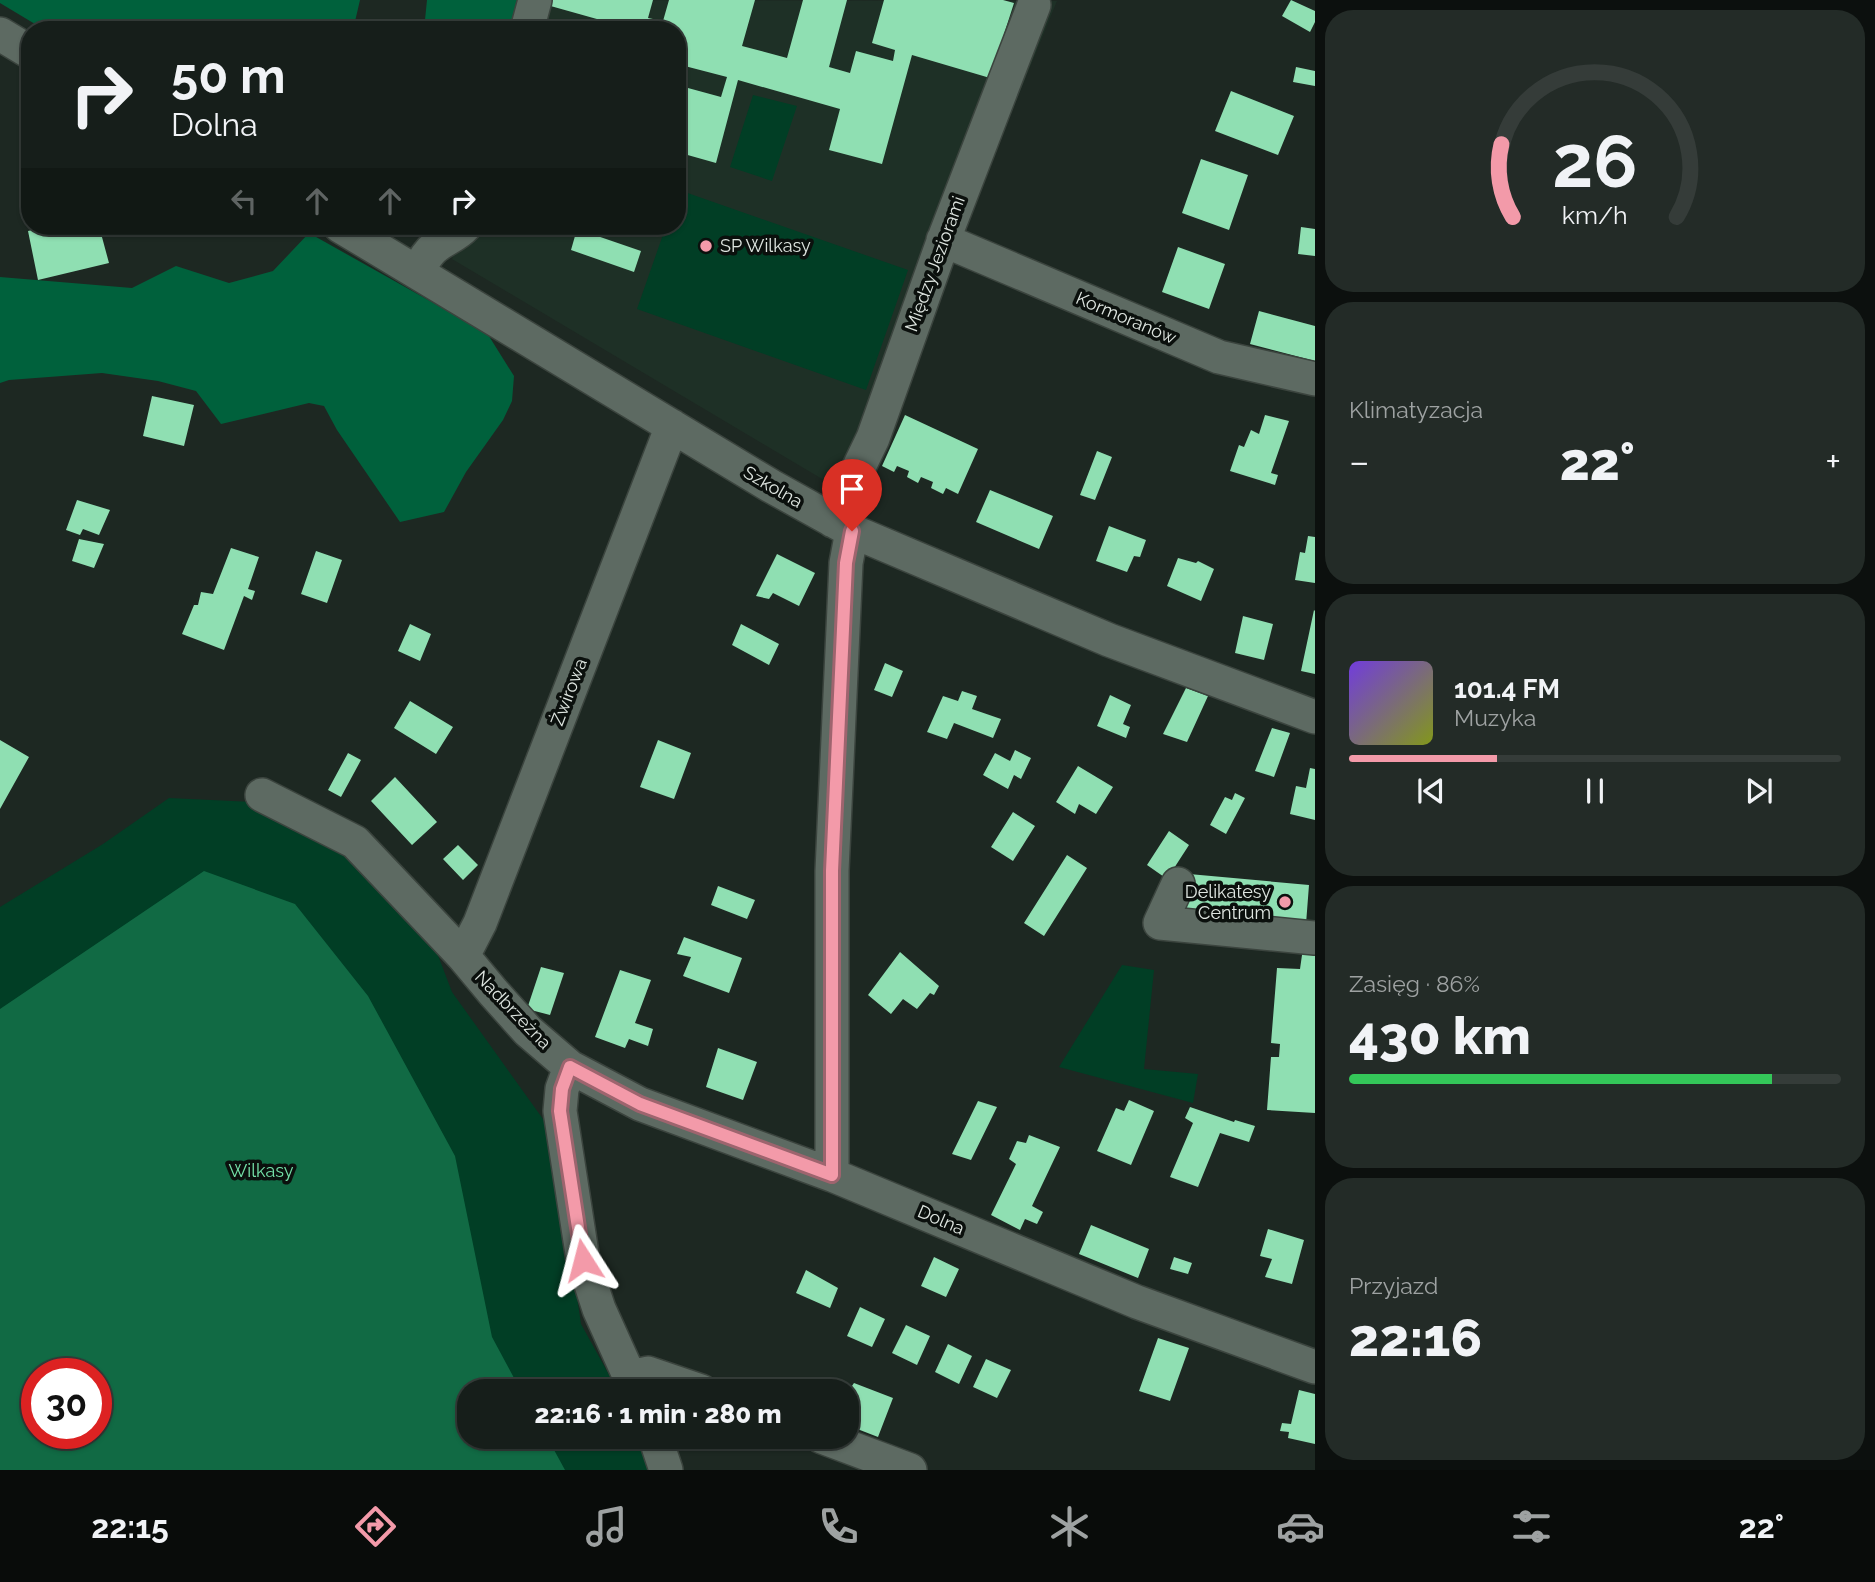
<!DOCTYPE html>
<html lang="pl">
<meta charset="utf-8">
<style>
body{margin:0;font-family:Raleway,sans-serif;background:#232b27;color:#f1f3f6;height:100vh;display:flex;flex-direction:column;font-size:26px;white-space:nowrap}
*{box-sizing:border-box;margin:0}
p{font-size:23px;color:#9ea2a2}
.icon{flex:none;width:38px;height:38px;fill:none;stroke:currentColor;stroke-width:2;stroke-linecap:round;stroke-linejoin:round}
.map{position:relative;flex:1;overflow:hidden}
.details{display:flex;flex-direction:column;gap:10px;padding:10px;background:#0c100e;width:560px}
.details>*{flex:none}
.hud{position:absolute;left:21px;top:21px;width:665px;height:214px;border-radius:28px;box-shadow:0 2px 5px #0004,0 0 0 2px #353c39;background:#161e1a;color:#f1f3f6;overflow:hidden}
.speed{position:absolute;left:21px;top:1358px;display:flex;gap:14px;font-size:35px;font-weight:700;text-align:center}
.speed>*{display:grid;place-content:center;width:91px;height:91px;border-radius:50%;background:#161e1a;box-shadow:0 2px 5px #0004,0 0 0 2px #353c39;line-height:1}
.speed .limit{border:10px solid #d22;background:#fff;color:#111}
.pin{position:absolute;display:grid;place-items:center;width:60px;height:60px;color:#fff;margin:-72px -30px;border-radius:50% 50% 50% 0;rotate:-45deg;box-shadow:0 0 7px #0007}
.pin .icon{rotate:45deg}
.me{position:absolute;width:77px;margin:-38px;rotate:351deg;stroke-linejoin:round;filter:drop-shadow(0 0 5px #0008)}
.turn{display:flex;align-items:center;gap:24px;height:147px;padding:0 35px;font-size:32px}
.turn .icon{width:91px;height:91px;stroke-width:2.5}
.turn b{display:block;font-size:49px;line-height:60px}
.lanes{display:flex;align-items:center;height:66px;padding:0 35px;background:#0003;justify-content:center;gap:35px;direction:ltr}
.lanes .off{opacity:.35}
.big{font-size:52px;font-weight:800;line-height:1.1}
.details .tile{flex:1;display:flex;flex-direction:column;justify-content:center;gap:10px;min-width:0;padding:0 24px;border-radius:28px;background:#232b27}
.details .dial{align-items:center;gap:0}
.dial svg{height:182px;overflow:visible;fill:none;stroke:#353c39;stroke-width:7;stroke-linecap:round;text-anchor:middle}
.dial text{fill:#f1f3f6;stroke:none}
.song{display:flex;align-items:center;gap:21px}
.cover{width:84px;height:84px;border-radius:10px;background:linear-gradient(135deg,hsl(260 70% 55%),hsl(70 70% 35%))}
.played{height:7px;border-radius:4px;background:linear-gradient(90deg,#f39aa9 30%,#353c39 30%)}
.keys{display:flex;justify-content:space-around;direction:ltr}
.heat{display:flex;justify-content:space-between;align-items:center;font-size:38px;direction:ltr}
.charge{height:10px;border-radius:5px;background:linear-gradient(90deg,#34c759 86%,#353c39 0)}
.trip{position:absolute;left:457px;top:1379px;width:402px;height:70px;border-radius:28px;background:#161e1a;box-shadow:0 2px 5px #0004,0 0 0 2px #353c39;font-weight:800;line-height:70px;text-align:center}
.tab-bar{display:flex;height:112px;justify-content:space-around;align-items:center;background:#090c0a;color:#9ea2a2}
.tab-bar .icon{width:49px;height:49px}
.tab-bar .selected{color:#f39aa9}
.tab-bar b{font-size:32px;color:#f1f3f6}
main{display:flex;flex:1;min-height:0}
.map>svg:first-child{display:block}
</style>
<main>
<div class="map">
<svg width="1315" height="1470" viewBox="0 0 1315 1470">
<rect width="100%" height="100%" fill="#1d2822"/>
<path fill="#1e3026" d="M522 0 1057 1 854 498 452 259 461 226H677V30H514Z"/>
<path fill="#013e25" fill-rule="evenodd" d="M753 95 797 106 772 181 730 167Z
M679 190 908 270 866 390 637 309 666 226H677Z
M169 798 253 802 373 867 431 937 452 992 553 1133 581 1324 618 1391H469V1437H642L652 1470H0V907L103 844ZM37 1374H96V1433H37Z
M1122 965 1154 970 1144 1069 1198 1074 1193 1103 1059 1067Z"/>
<path fill="#00613c" d="M0 0H360L353 30H45L0 3Z
M427 0H542L537 30H424Z
M309 233 487 333 514 376 512 401 503 420 466 472 444 512 400 522 337 430 324 406 309 403 221 424 196 391 158 381 102 373 9 380 0 383V277L132 288 176 266 229 283 273 271Z"/>
<path fill="#116a44" fill-rule="evenodd" d="M204 871 295 904 368 996 455 1156 492 1337 521 1391H469V1437H547L565 1470H0V1009ZM37 1374H96V1433H37Z"/>
<path fill="#8fdfb2" d="M548 0H653L648 18 663 21 669 0H755L742 46 787 58 803 0H847L829 67 850 73 856 51 893 61 895 50 872 43 884 0H1003L1014 3 990 78 912 55 882 164 829 150 840 109 738 80 716 163 677 152V85L721 97 727 77 677 64V30H657L646 27V30H636L547 5Z
M1291 0 1315 11V22L1310 32 1282 16Z
M1296 67 1315 71V86L1293 82Z
M1231 91 1294 116 1278 155 1215 131Z
M1201 159 1248 175 1229 230 1182 213Z
M49 226H99L109 263 38 280 28 231Z
M1301 227 1315 229V256L1298 254Z
M577 229 641 251 634 272 571 250Z
M1178 247 1225 264 1209 309 1162 292Z
M1259 311 1315 326V361L1250 344Z
M152 396 194 405 184 446 143 436Z
M905 415 978 449 958 494 946 488 943 494 931 488 933 482 921 477 918 483 907 477 909 471 897 466 894 472 882 466Z
M1265 415 1289 421 1271 473 1278 475 1275 485 1230 471 1239 445 1244 447 1251 430 1259 434Z
M1097 451 1112 457 1095 500 1080 495Z
M990 490 1053 516 1039 549 976 522Z
M77 500 110 510 99 535 83 529 80 535 66 530Z
M1109 526 1146 540 1140 557 1134 556 1127 572 1096 561Z
M1308 536 1315 537V583L1295 580 1300 552 1305 553Z
M79 539 104 544 94 568 72 561Z
M231 548 259 557 248 589 255 591 252 600 244 596 224 650 182 634 194 605H198L201 592 213 594Z
M316 551 342 560 327 603 301 594Z
M777 554 815 573 799 606 773 593 769 599 756 596Z
M1178 558 1196 563 1198 561 1214 569 1201 601 1167 586Z
M1314 610 1315 611V674L1301 671Z
M1243 616 1273 624 1264 660 1235 653Z
M410 624 431 634 420 661 398 651Z
M741 624 779 644 769 665 732 645Z
M885 663 903 671 892 697 874 690Z
M1186 688 1208 696 1187 742 1163 734Z
M962 691 977 696 972 709 1001 719 993 738 954 723 947 739 927 732 943 696 958 701Z
M1110 695 1131 705 1123 724 1130 727 1126 738 1097 726Z
M410 701 453 727 436 754 394 728Z
M1272 728 1290 733 1274 777 1255 771Z
M0 740 29 757 0 809Z
M658 740 691 753 674 799 640 787Z
M1015 750 1031 758 1021 779 1014 775 1008 789 983 775 995 753 1010 761Z
M348 753 361 760 341 797 328 790Z
M1078 766 1113 787 1096 814 1079 804 1075 814 1056 802Z
M1310 768 1315 769V820L1290 814 1296 786 1306 788Z
M395 777 437 822 412 845 371 801Z
M1235 793 1245 798 1226 834 1210 825 1225 797 1232 800Z
M1013 812 1035 826 1013 861 991 847Z
M1169 831 1189 845 1167 879 1147 865Z
M458 845 478 865 463 880 443 859Z
M1067 855 1087 868 1044 936 1024 923Z
M1189 874 1309 885 1306 924 1185 913Z
M718 886 755 900 747 919 711 905Z
M684 937 742 958 729 993 683 976 691 957 677 954Z
M1303 948 1315 949V1113L1267 1110 1271 1057H1279L1280 1044 1271 1043 1277 968 1300 969Z
M900 952 939 986 934 995 930 993 917 1009 903 999 891 1014 868 995Z
M541 967 564 973 550 1015 527 1009Z
M620 970 651 980 635 1023 653 1029 648 1046 629 1039 625 1048 595 1037Z
M718 1048 757 1062 743 1100 706 1087Z
M1129 1100 1154 1111 1131 1165 1097 1151 1116 1108 1124 1111Z
M978 1101 997 1107 971 1160 952 1154Z
M1190 1107 1234 1122 1235 1120 1255 1126 1249 1142 1220 1133 1198 1187 1170 1177 1193 1123 1185 1118Z
M1029 1135 1060 1147 1032 1206 1043 1212 1037 1224 1025 1219 1020 1230 991 1215 1016 1164 1009 1159 1017 1141 1026 1143Z
M1091 1225 1149 1249 1138 1278 1079 1254Z
M1268 1229 1304 1240 1292 1284 1265 1277 1272 1259 1260 1256Z
M934 1257 959 1269 946 1297 921 1286Z
M1174 1257 1192 1263 1188 1274 1170 1269Z
M806 1270 838 1288 830 1308 796 1293Z
M860 1307 885 1319 872 1347 847 1336Z
M906 1325 930 1336 917 1365 892 1353Z
M1158 1338 1189 1348 1170 1401 1139 1391Z
M948 1344 972 1356 959 1384 935 1372Z
M986 1359 1011 1370 997 1398 973 1387Z
M854 1383 893 1398 878 1437 847 1425V1393Z
M1299 1390 1315 1394V1444L1288 1438 1289 1432 1280 1431 1282 1423 1291 1424Z"/>
<g fill="none" stroke-linecap="round" stroke-linejoin="round">
<defs>
<path id="minor" d="M527 30 535 0
M0 34 30 52
M340 226 771 486 852 531 1109 640 1315 717
M943 240 1219 357 1315 379
M418 271C423 262 427 253 435 247 445 239 457 235 465 226
M833 521 873 438 945 236 1034 5
M262 795 355 842 463 956 493 992 528 1031 570 1067 562 1089 560 1111 583 1260 599 1309 636 1391
M1178 884 1160 923 1315 938
M463 956 480 923 672 426
M570 1067 640 1104 832 1175 1137 1302 1315 1367
M832 1175V871L846 563 852 531
M630 1377 648 1373 701 1391
M655 1437 666 1470
M822 1437 910 1470"/>
</defs>
<use href="#minor" stroke="#3b443e" stroke-width="36"/>
<use href="#minor" stroke="#5d6a62" stroke-width="33"/>
</g>
<g fill="none" stroke-linecap="round" stroke-linejoin="round">
<defs>
<path id="route" d="M583 1260 560 1111 562 1089 570 1067 640 1104 832 1175V871L846 563 852 531"/>
</defs>
<use href="#route" stroke="#9e646e" stroke-width="18"/>
<use href="#route" stroke="#f39aa9" stroke-width="12"/>
</g>
<g fill="#f39aa9" stroke="#0b100d" stroke-width="2.5">
<circle cx="706" cy="246" r="7"/>
<circle cx="1285" cy="902" r="7"/>
</g>
<g text-anchor="middle" stroke-width="7" stroke-linejoin="round" paint-order="stroke">
<g font-size="18" fill="#dfe6e1" stroke="#0b100d" text-anchor="start">
<text x="720" y="252">SP Wilkasy</text>
<text x="1271" y="898" text-anchor="end">Delikatesy<tspan x="1271" dy="21">Centrum</tspan></text>
</g>
<g font-size="18" fill="#dfe6e1" stroke="#0b100d">
<text transform="translate(935 264) rotate(-70)" y="6">Między Jeziorami</text>
<text transform="translate(1126 318) rotate(23)" y="6">Kormoranów</text>
<text transform="translate(773 487) rotate(30)" y="6">Szkolna</text>
<text transform="translate(569 692) rotate(-69)" y="6">Żwirowa</text>
<text transform="translate(513 1010) rotate(46)" y="6">Nadbrzeżna</text>
<text transform="translate(941 1220) rotate(23)" y="6">Dolna</text>
</g>
<g font-size="18" fill="#75e2a9" stroke="#0b100d">
<text x="261" y="1177">Wilkasy</text>
</g>
</g>
</svg>
<div class="speed"><div class="limit">30</div></div>
<div class="pin" style="left:852px;top:531px;background:#d93025"><svg class="icon" aria-label="arrive" viewBox="0 0 24 24"><path d="M6 21V4h12l-3 4 3 4H6"/></svg></div>
<svg class="me" style="left:583px;top:1260px" viewBox="-20 -20 40 40"><path d="M0-17L14 15 0 8-14 15z" fill="#f39aa9" stroke="#fff" stroke-width="4"/></svg>
<div class="trip">22:16 · 1 min · 280 m</div>
<div class="hud">
<div class="turn"><svg class="icon" aria-label="right" viewBox="0 0 24 24"><path d="M7 20v-9h11M14 6l5 5-5 5"/></svg><div><b>50 m</b>Dolna</div></div>
<div class="lanes"><svg class="icon off" aria-label="left" viewBox="0 0 24 24"><path d="M17 20v-9H6M10 6l-5 5 5 5"/></svg><svg class="icon off" aria-label="ahead" viewBox="0 0 24 24"><path d="M12 20V5M6 11l6-6 6 6"/></svg><svg class="icon off" aria-label="ahead" viewBox="0 0 24 24"><path d="M12 20V5M6 11l6-6 6 6"/></svg><svg class="icon" aria-label="right" viewBox="0 0 24 24"><path d="M7 20v-9h11M14 6l5 5-5 5"/></svg></div>
</div>
</div>
<section class="details">
<div class="tile dial"><svg viewBox="0 0 100 80">
<path d="M14 69A42 42 0 1 1 86 69"/>
<path d="M14 69A42 42 0 0 1 9 37" stroke="#f39aa9"/>
<text x="50" y="56" font-size="32" font-weight="700">26</text>
<text x="50" y="72" font-size="11">km/h</text>
</svg></div>
<div class="tile"><p>Klimatyzacja</p>
<div class="heat"><a>−</a><b class="big">22°</b><a>+</a></div>
</div>
<div class="tile">
<div class="song"><i class="cover"></i><div><b>101.4 FM</b><p>Muzyka</p></div></div>
<div class="played"></div>
<div class="keys"><svg class="icon" aria-label="previous" viewBox="0 0 24 24"><path d="M18 5L8 12l10 7zM5 5v14"/></svg><svg class="icon" aria-label="pause" viewBox="0 0 24 24"><path d="M8 5v14M16 5v14"/></svg><svg class="icon" aria-label="next" viewBox="0 0 24 24"><path d="M6 5l10 7-10 7zM19 5v14"/></svg></div>
</div>
<div class="tile"><p>Zasięg · 86%</p><b class="big">430 km</b><div class="charge"></div></div>
<div class="tile"><p>Przyjazd</p><b class="big">22:16</b></div>
</section>
</main>
<nav class="tab-bar">
<b>22:15</b>
<svg class="icon selected" aria-label="directions" viewBox="0 0 24 24"><path d="M12 3l9 9-9 9-9-9zM9 14v-3h6M13 9l2 2-2 2"/></svg>
<svg class="icon" aria-label="music" viewBox="0 0 24 24"><path d="M9 18V5l10-2v13"/><circle cx="6" cy="18" r="3"/><circle cx="16" cy="16" r="3"/></svg>
<svg class="icon" aria-label="phone" viewBox="0 0 24 24"><path d="M5 4h4l2 5-3 2q2 4 5 5l2-3 5 2v4C11 20 4 13 5 4z"/></svg>
<svg class="icon" aria-label="climate" viewBox="0 0 24 24"><path d="M12 3v18M4 7l16 10M4 17L20 7"/></svg>
<svg class="icon" aria-label="car" viewBox="0 0 24 24"><path d="M5 17H2v-5l4-1 3-4h7l3 4 3 1v5h-3M9 17h6M6 11h13"/><circle cx="7" cy="17" r="2"/><circle cx="17" cy="17" r="2"/></svg>
<svg class="icon" aria-label="filters" viewBox="0 0 24 24"><path d="M4 7h16M4 17h16"/><circle cx="9" cy="7" r="2"/><circle cx="15" cy="17" r="2"/></svg>
<b>22°</b>
</nav>
